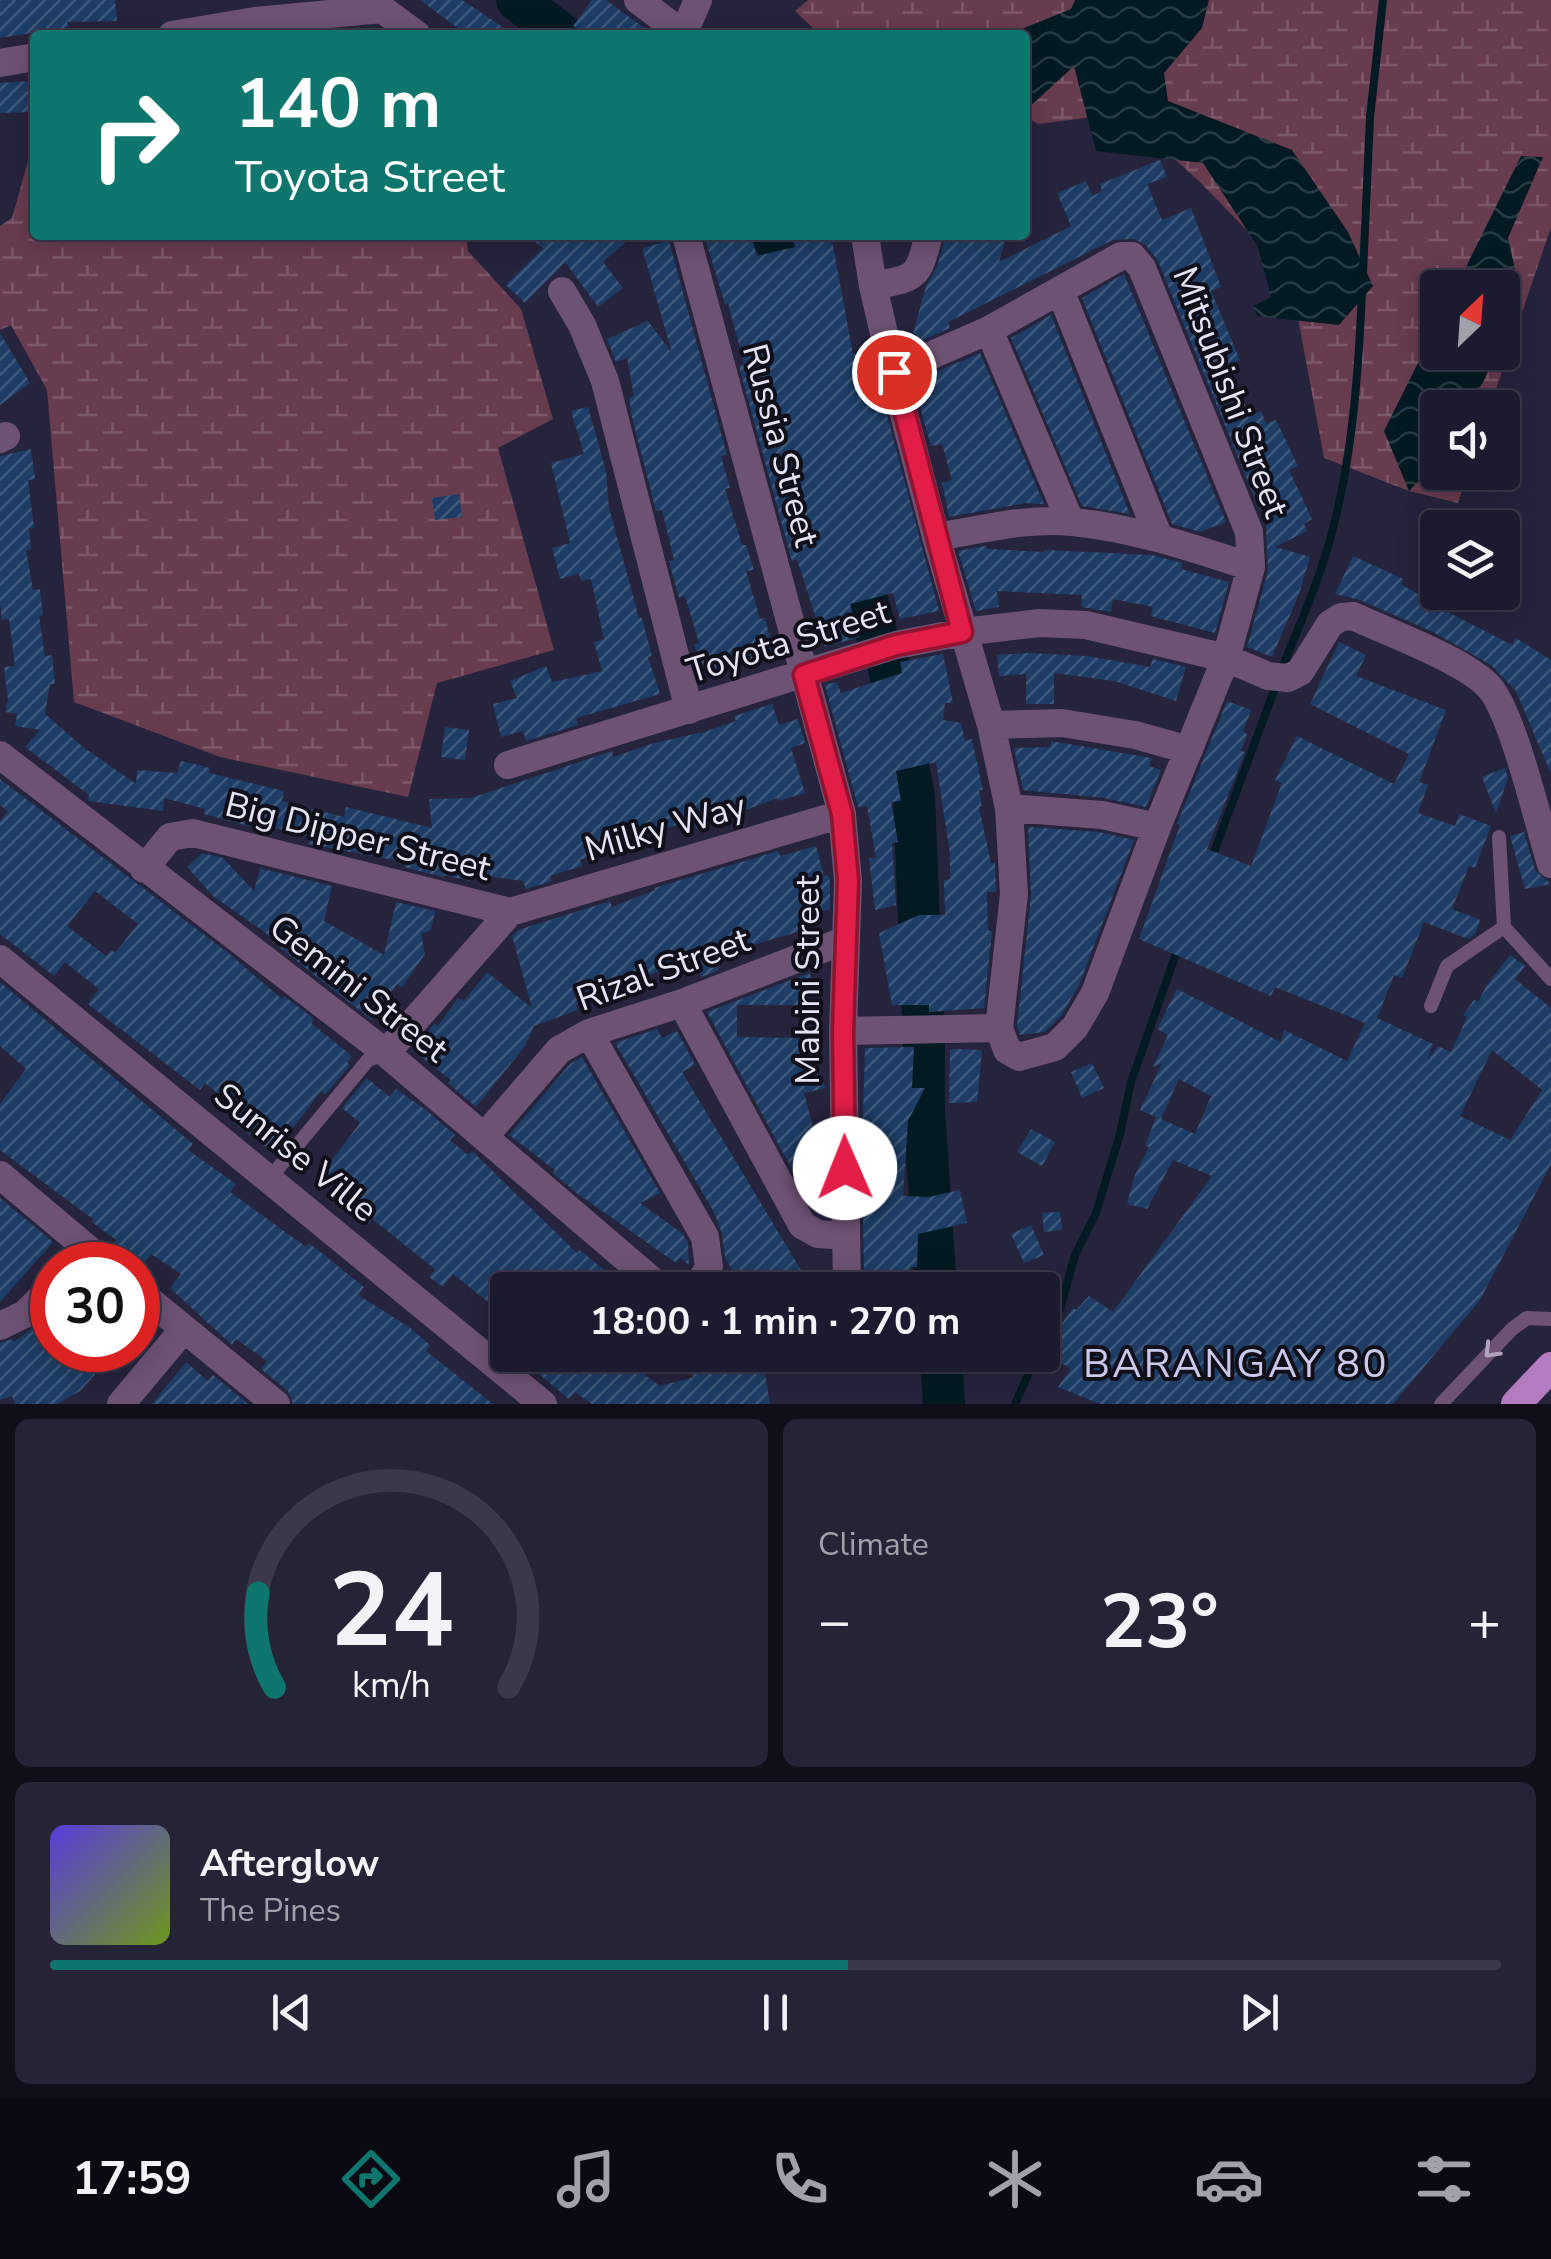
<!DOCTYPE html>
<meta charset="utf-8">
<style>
body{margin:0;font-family:"Nunito Sans",sans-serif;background:#252336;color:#f1f3f6;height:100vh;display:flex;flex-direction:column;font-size:38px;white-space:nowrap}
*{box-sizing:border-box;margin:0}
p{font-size:32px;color:#a0a1aa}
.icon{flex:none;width:55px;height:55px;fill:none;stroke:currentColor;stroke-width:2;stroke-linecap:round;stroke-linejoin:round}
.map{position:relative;height:1404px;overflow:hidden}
.sheet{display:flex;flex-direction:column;gap:15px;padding:15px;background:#0f0e19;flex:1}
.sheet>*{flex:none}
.guide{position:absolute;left:30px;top:30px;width:1000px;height:210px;border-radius:10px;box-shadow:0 5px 25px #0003,0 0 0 2px #3a384a;background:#0f766e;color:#fff;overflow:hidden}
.needle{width:65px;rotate:25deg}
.controls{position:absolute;left:1420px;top:270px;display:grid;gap:20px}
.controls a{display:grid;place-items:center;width:100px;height:100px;border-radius:10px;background:#1c1a2e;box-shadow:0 5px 25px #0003,0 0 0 2px #3a384a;font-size:50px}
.speed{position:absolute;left:30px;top:1242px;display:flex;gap:20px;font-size:50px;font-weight:700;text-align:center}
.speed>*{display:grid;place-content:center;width:130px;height:130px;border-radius:50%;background:#1c1a2e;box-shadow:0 5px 25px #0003,0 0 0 2px #3a384a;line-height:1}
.speed .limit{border:15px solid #d22;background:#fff;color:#111}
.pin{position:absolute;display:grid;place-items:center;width:85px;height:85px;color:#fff;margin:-42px;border:5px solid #fff;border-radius:50%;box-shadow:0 2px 10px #0007}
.me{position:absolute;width:110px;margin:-55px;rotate:359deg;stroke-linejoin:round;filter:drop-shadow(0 0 8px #0008)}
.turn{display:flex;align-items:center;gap:35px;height:210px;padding:0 40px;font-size:45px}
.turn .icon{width:130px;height:130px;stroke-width:2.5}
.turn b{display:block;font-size:70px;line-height:85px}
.big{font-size:75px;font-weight:700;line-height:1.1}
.sheet .card{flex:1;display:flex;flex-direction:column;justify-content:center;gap:15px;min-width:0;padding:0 35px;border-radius:15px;background:#252336}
.sheet .dial{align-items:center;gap:0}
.dial svg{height:260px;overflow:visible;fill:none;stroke:#3a384a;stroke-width:7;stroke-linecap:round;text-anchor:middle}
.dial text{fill:#f1f3f6;stroke:none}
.song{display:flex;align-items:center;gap:30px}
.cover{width:120px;height:120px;border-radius:15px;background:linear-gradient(135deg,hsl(250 70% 55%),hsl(80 70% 35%))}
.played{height:10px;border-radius:5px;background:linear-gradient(90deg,#0f766e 55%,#3a384a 55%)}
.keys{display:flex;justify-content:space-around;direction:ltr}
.heat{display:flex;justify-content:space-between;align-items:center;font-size:55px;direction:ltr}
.sheet .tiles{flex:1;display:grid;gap:15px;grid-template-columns:1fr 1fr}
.card:last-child{grid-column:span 2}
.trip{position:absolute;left:490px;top:1272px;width:570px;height:100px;border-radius:10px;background:#1c1a2e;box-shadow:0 5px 25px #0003,0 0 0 2px #3a384a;font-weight:700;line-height:100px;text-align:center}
.menu{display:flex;height:160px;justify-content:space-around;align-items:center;background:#0b0a12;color:#a0a1aa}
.menu .icon{width:70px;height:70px}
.menu .selected{color:#0f766e}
.menu b{font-size:45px;color:#f1f3f6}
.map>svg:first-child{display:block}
</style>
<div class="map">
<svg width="1551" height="1404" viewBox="0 0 1551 1404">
<defs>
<pattern id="wetland-marsh" width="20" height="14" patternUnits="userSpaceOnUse" patternTransform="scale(2.5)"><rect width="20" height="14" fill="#673c4f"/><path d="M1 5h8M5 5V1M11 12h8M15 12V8" fill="none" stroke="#7d5869"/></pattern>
<pattern id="water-waves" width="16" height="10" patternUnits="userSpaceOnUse" patternTransform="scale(2.5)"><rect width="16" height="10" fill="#041a22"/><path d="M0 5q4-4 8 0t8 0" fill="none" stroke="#283b43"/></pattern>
<pattern id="building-hatch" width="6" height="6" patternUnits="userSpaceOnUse" patternTransform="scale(2.5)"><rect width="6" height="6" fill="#1d3d66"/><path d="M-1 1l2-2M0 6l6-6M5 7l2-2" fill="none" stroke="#3e597c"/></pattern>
</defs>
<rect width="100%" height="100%" fill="#26233d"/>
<path fill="url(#wetland-marsh)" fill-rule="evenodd" d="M808 0H1551V227L1490 407 1438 408V472L1468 473 1458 503 1409 491 1324 458 1290 275 1201 183 1124 113 1038 124 1025 116V35H820L795 11ZM1438 288H1502V352H1438Z
M33 143 35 235H466L468 251 521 309 553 419 498 448 554 650 437 683 408 797 220 757 74 702 47 390 11 325 0 330V226L12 218Z"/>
<path fill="url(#water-waves)" d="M1075 0H1209L1202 28 1164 73 1168 101 1292 150 1348 232 1373 286 1339 325 1257 316 1253 306 1271 297 1258 247 1203 163 1096 151 1074 66 1025 111V35H1007L1071 9Z
M1521 156 1543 157 1508 238 1517 278 1503 333 1502 288 1456 287Z
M1437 325 1438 352 1497 353 1471 407 1438 408 1437 462 1409 491 1384 431Z"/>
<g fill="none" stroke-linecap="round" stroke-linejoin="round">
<path stroke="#041a22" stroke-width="8" d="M1363 273 1370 117 1383 0
M1283 666C1296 633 1311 600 1322 566 1351 479 1358 382 1362 292
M1211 860 1274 691
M1042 1344 1060 1309 1075 1255 1096 1213 1120 1134 1131 1082 1178 948
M1015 1404 1037 1355"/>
<path stroke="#041a22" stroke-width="42" d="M517 0 563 35
M771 235 778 245 791 306
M852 544 878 640
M888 663 914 797 923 1019
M924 1039V1110L936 1290
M941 1355 944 1404"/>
</g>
<path fill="url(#building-hatch)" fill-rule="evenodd" d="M0 0H115L117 21 67 22 69 27 0 38Z
M420 0H462L515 35H467Z
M592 0H606L654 35H587L573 26Z
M30 81 35 112 0 113V83Z
M1160 160 1167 177 1147 184 1162 220 1191 208 1221 287 1211 291 1240 360 1228 365 1250 416 1261 411 1266 424 1276 420 1298 466 1289 470 1312 519 1304 524 1307 531 1275 547 1310 557 1299 594 1272 657 1247 647 1268 571 1266 528 1272 504 1259 509 1158 261 1145 244 1133 239 1113 240 948 322 950 328 914 344 912 337 926 286 937 267 946 235H1007L999 262 1071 226 1057 193 1086 181 1092 196 1102 191 1100 184Z
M526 235H634L603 262 623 288 598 307 565 262 525 303 506 285 543 248Z
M704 235H751L757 256 795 247 792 235H831L853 354 870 351 939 611 900 619 893 593 850 604 860 637 825 647 797 559 792 561 739 366 744 364 728 303 725 304Z
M669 241 727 455 721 456 730 488 725 489 742 545H746L754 570 746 571 760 619 765 618 774 653 704 675 694 644 699 643 685 596 679 598 669 561 674 560 662 510 656 511 632 417 629 398 634 396 627 358 616 362 607 339 648 321 672 353 642 248Z
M1124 274 1226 522 1200 532 1172 524 1082 298Z
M1051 315 1130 514 1082 506 1011 338Z
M0 333 30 383 0 405Z
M980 353 1044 504 1026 503 949 517 942 483 952 480 942 444 931 446 914 385 918 380Z
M588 407 606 471 609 508 639 618H642L652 656 648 657 660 694 576 718 578 725 526 741 523 731 501 737 493 704 517 698 510 681 546 666 552 682 602 671 594 642 604 639 591 579 581 581 579 574 560 579 552 548 570 543 551 463 584 454 571 411Z
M31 449 35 479 28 480 34 528H29L31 549 26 550 33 590 40 589 43 615 39 616 45 656 52 655 55 684H50L45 714 83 747 136 784 137 770 177 773 181 761 210 768 209 773 284 791 282 801 344 817 346 807 432 828 429 799 471 798 612 751 613 757 654 743 704 732 736 721 734 716 772 704 779 725 798 719 805 743 791 748 805 793 778 801 777 798 696 829 692 820 643 836 645 840 580 860 582 866 550 876 552 881 526 889 523 881 472 874 470 881 444 875 443 877 404 867 405 862 308 844 310 837 275 828 273 833 204 814 205 809 164 798 163 811 88 801 89 795 25 747 40 730 15 726 17 714 5 712 8 700 4 667 15 666 9 619 2 620 0 603V456Z
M459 494 462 517 435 520 432 498Z
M985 546 989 549 1044 552V550L1152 555 1182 563 1181 569 1229 582 1215 633 1151 616 1153 607 1113 599 1111 612 1081 607 1082 595 997 591 999 607 976 611 958 551Z
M1353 556 1403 579 1401 584 1446 611 1512 645 1516 638 1551 660V774L1516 691 1491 665 1433 632 1360 600 1335 594Z
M1339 642 1366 655 1356 676 1446 710 1419 782 1428 785 1418 813 1455 826 1459 814 1491 826 1475 868 1469 866 1452 909 1480 920 1475 934 1468 939 1424 922 1402 978 1394 975 1377 1018 1433 1044 1426 1062 1438 1046 1451 1052 1467 1017 1463 1015 1474 1000 1478 1002 1487 985 1510 955 1525 966 1515 979 1551 1008V1164L1480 1300 1393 1404H1100L1058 1387 1071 1369 1047 1354 1063 1328 1060 1326 1073 1308 1076 1310 1089 1296 1113 1312 1212 1176 1173 1160 1147 1209 1127 1204 1135 1175 1149 1147 1145 1146 1156 1117 1140 1110 1162 1063 1153 1067 1168 1035 1157 1029 1177 989 1281 1042 1284 1030 1347 1061 1365 1023 1275 987 1271 996 1139 939 1180 825 1177 824 1227 701 1251 710 1243 732 1247 734 1241 751 1245 752 1207 849 1251 866 1282 783 1275 780 1297 736 1394 784 1409 754 1310 704ZM1492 1050 1542 1090 1510 1140 1460 1116ZM1179 1079 1211 1096 1195 1134 1161 1119Z
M1028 653 1087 656 1150 667 1153 659 1186 667 1176 701 1114 681 1054 673V704H1026V674L999 676 997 655Z
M943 654 953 703H945L943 720 961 723 965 741 972 739 983 790H979L982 807H979L991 863H995L996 892H987L988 930 992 932 984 1008 929 1012V1005H892L879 933 919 915H945L944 880 950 879V854L936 762 896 771 901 801 891 802 898 842 892 843 896 905 875 910 869 858H876L867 806 858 807 825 685 837 682 841 693 902 673 900 662Z
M445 727 469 730 465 760 441 757Z
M1051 741 1152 758 1149 766 1161 770 1146 807 1104 798 1023 790 1014 748 1050 747Z
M1505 768 1508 778 1496 813 1482 777Z
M0 779 232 956 282 999 284 996 314 1019 311 1023 352 1056 347 1062 350 1065 325 1095 321 1091 274 1153 232 1122 240 1111 205 1083 200 1090 88 1004 99 989 65 962 54 976 0 934V821L8 811 0 805ZM95 891 138 924 115 953 111 950 106 956 67 926Z
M1028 827 1099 832 1134 840 1079 985 1061 1016 1051 1026 1044 1032 1020 1035 1017 1026 1031 896Z
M1524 832 1535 870 1551 884 1525 889 1510 836Z
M816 846 824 876 828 875 830 882V909L804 916 808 929 714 956 719 970 701 977 695 961 669 970 667 968 576 1005 578 1010 534 1026 525 1046 476 1107 448 1083 451 1080 412 1050 435 1023 438 1026 458 998 464 1001 487 972 532 1008 512 936 518 930 610 901 612 907 655 890 654 888 778 851 780 856Z
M202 853 223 858 254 891 260 868 332 886 324 921 384 955 396 902 435 911 431 930 421 934 425 954 402 987 397 984 372 1020 279 947 280 945 262 930 214 897 187 867Z
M809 973 816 987 811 989 810 1005H737V1037L798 1038 826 1088 804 1093 822 1163 828 1162V1185L816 1188 814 1178 800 1184 707 1012Z
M0 982 193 1144 188 1150 236 1184 230 1192 306 1247 309 1243 364 1287 358 1295 409 1327 430 1345 426 1351 493 1404H293L288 1391 261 1369 267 1361 236 1339 232 1345 170 1288 181 1274 151 1254 140 1268 112 1246 116 1240 92 1222 94 1220 0 1150V1104L26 1069 0 1046Z
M657 1029 662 1038 677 1031 695 1065 682 1072 810 1285H758L759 1290H734V1273L725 1257 722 1234 714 1212 615 1043Z
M914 1047 912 1088H925L908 1121 903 1196 929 1197 960 1190 967 1223 918 1234 917 1267H910L912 1290H869L868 1282H864L862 1146 865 1048Z
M950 1049 982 1050 977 1102 949 1103Z
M582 1057 660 1193 640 1203 682 1233 688 1243 689 1265 680 1258 676 1263 578 1194 553 1173 555 1170 509 1135 570 1064Z
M1092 1063 1104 1088 1082 1098 1071 1072Z
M367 1078 390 1097 396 1089 426 1110 455 1135 450 1140 468 1155 472 1151 577 1253 580 1250 609 1274 606 1277 634 1290H508V1318L453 1274 443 1287 429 1277 435 1269 372 1219 369 1224 354 1213 360 1206 321 1174 360 1123 342 1108Z
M1031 1129 1055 1142 1042 1166 1017 1152Z
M0 1198 53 1242 0 1302Z
M1060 1212 1062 1230 1044 1232 1042 1213Z
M1031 1225 1044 1255 1024 1263 1011 1234Z
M52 1313V1350H118L80 1391 57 1404H15L12 1396 0 1400V1343L13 1339 14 1342Z
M516 1355H618L660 1386 693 1377 686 1355H762L770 1404H592L575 1392 569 1399 540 1375 543 1372Z
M186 1362 208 1381 213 1375 248 1404H152Z"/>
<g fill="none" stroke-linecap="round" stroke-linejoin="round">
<path stroke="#6e5274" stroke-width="14" d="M1499 837 1504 927 1551 979
M1431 1006 1447 966 1504 927
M270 1178 368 1060 385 1054
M1441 1404 1512 1329 1527 1318 1551 1319"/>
<path stroke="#6e5274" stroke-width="28" d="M638 0 683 34
M382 9 417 35
M172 35 255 21 382 9
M683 35 698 0
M0 63 35 57
M686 235 842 814 848 881 843 1031 847 1290
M865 235 873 286 893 372 936 537 991 725 1009 808 1014 894 999 1028 1007 1050 1019 1057 1055 1047 1075 1027 1095 993 1157 827 1226 658 1251 567 1249 532 1142 268 1132 256H1121L989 330
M873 286C918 277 917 279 929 235
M1060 290 1159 538
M562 291 582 325 605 381 689 710
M893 372 989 330 1070 521
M0 439 6 436
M936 537C980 530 1028 517 1073 522 1134 528 1193 548 1251 567
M991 725 1062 723 1135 735 1189 750
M0 755 386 1053 663 1290
M508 765 896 645 963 632 1039 623 1086 625 1226 658 1268 676 1288 678 1300 672 1330 624 1341 617 1353 616C1387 632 1467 661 1490 688 1514 717 1538 823 1551 864
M1009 808 1102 815 1157 827
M144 869 170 837 193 833 510 912
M510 912 842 814
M0 959 543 1404
M682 1003 802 1225 818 1234 846 1236
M843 1031 999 1028
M589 1033 705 1237 709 1267 696 1290
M386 1053 510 912
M484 1137 559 1050 589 1033 682 1003 846 940
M0 1175 107 1265
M138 1291 276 1404
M0 1326 25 1314 52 1287
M121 1404 183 1330"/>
<path stroke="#b57bc1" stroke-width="30" d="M1516 1404 1551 1367"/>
</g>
<defs><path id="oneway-chevron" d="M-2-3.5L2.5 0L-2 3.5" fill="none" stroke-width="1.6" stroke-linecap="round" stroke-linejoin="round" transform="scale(2.5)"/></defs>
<use stroke="#afa2bb" href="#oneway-chevron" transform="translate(1491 1351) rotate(134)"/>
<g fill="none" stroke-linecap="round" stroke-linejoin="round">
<defs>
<path id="route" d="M845 1168 843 1031 848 880 842 814 804 675 896 645 962 632 894 372"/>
</defs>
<use href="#route" stroke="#92132f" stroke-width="25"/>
<use href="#route" stroke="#e11d48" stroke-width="18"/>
</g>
<g text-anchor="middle" stroke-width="8" stroke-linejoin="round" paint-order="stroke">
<g font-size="35" fill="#e5e4f5" stroke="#100f1a">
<text transform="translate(1231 392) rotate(69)" y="12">Mitsubishi Street</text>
<text transform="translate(781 445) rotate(75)" y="12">Russia Street</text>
<text transform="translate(788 641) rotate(-17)" y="12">Toyota Street</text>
<text transform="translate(665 827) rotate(-16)" y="12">Milky Way</text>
<text transform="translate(358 836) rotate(14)" y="12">Big Dipper Street</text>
<text transform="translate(663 969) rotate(-20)" y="12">Rizal Street</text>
<text transform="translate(807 980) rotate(-90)" y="12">Mabini Street</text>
<text transform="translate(359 988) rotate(38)" y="12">Gemini Street</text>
<text transform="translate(296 1152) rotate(39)" y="12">Sunrise Ville</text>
</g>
<g font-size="40" letter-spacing="2.5" fill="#cbc9eb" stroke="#100f1a">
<text x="1236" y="1377">BARANGAY 80</text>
</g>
</g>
</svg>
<div class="controls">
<a><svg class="needle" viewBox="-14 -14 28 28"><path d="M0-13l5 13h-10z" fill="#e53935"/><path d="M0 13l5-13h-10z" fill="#a0a1aa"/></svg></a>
<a><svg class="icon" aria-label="sound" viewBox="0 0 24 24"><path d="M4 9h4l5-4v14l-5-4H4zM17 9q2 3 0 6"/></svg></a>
<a><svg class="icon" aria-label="layers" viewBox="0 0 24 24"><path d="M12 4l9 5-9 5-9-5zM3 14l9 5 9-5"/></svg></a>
</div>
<div class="speed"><div class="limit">30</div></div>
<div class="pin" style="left:894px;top:372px;background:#d93025"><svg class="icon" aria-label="arrive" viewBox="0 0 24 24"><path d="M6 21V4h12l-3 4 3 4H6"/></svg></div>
<svg class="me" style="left:845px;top:1168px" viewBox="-20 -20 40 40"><circle r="19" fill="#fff"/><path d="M0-13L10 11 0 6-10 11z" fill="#e11d48"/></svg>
<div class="trip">18:00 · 1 min · 270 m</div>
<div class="guide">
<div class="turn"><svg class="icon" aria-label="right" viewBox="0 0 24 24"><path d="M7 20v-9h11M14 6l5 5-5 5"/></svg><div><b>140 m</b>Toyota Street</div></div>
</div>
</div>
<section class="sheet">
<div class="tiles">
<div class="card dial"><svg viewBox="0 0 100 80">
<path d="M14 69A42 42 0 1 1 86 69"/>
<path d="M14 69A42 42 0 0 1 9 40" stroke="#0f766e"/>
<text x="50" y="56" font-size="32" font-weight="700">24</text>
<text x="50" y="72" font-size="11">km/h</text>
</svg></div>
<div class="card"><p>Climate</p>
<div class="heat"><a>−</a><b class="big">23°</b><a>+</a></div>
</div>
<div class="card">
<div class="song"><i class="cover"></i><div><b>Afterglow</b><p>The Pines</p></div></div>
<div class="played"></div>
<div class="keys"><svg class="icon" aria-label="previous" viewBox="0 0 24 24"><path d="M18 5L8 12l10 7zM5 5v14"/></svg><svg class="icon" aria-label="pause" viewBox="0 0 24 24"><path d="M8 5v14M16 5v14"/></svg><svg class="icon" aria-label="next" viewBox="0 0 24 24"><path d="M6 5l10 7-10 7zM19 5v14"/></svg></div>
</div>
</div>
</section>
<nav class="menu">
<b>17:59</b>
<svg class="icon selected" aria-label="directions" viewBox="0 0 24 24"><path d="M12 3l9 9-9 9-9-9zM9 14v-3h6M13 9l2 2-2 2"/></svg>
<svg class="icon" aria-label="music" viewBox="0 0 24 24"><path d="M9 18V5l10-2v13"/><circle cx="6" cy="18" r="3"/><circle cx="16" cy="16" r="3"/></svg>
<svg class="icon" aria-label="phone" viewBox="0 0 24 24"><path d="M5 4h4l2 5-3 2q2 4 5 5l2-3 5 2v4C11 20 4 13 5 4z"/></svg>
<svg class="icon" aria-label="climate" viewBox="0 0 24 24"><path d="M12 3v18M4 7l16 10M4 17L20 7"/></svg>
<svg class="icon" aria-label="car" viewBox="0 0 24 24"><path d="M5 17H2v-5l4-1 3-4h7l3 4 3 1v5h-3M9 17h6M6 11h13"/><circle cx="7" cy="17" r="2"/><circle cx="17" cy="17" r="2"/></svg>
<svg class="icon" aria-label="filters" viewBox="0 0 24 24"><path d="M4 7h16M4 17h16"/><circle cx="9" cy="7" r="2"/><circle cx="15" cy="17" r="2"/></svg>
</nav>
